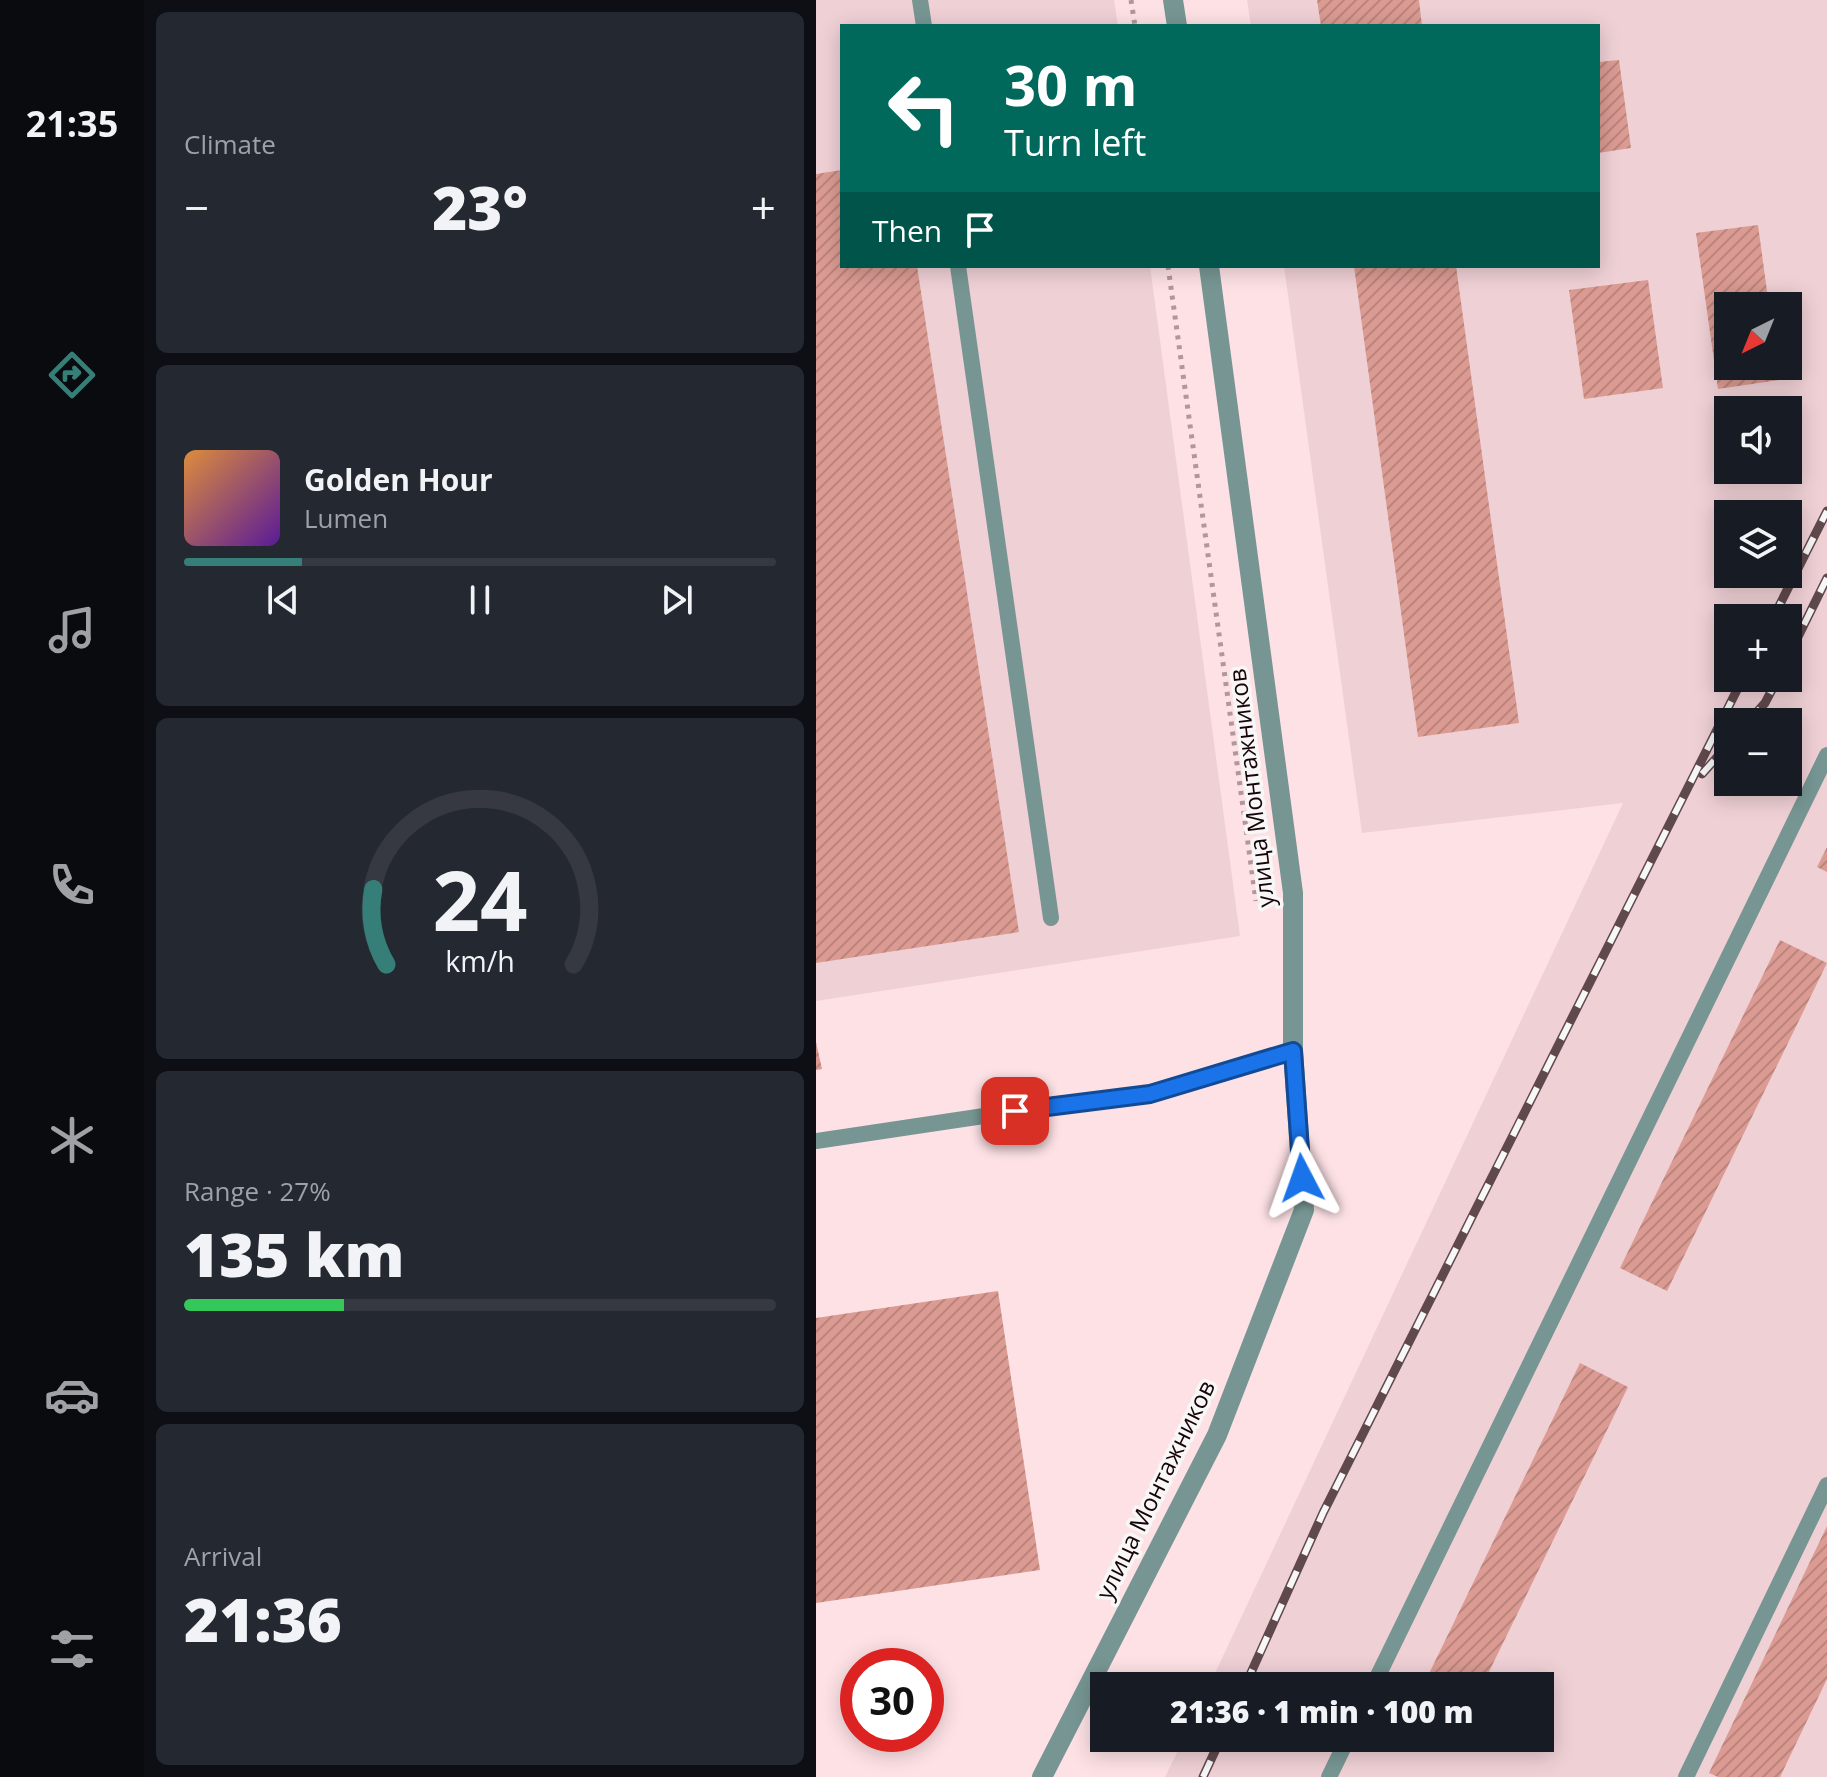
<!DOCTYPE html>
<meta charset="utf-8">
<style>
body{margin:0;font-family:"Open Sans",sans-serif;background:#242831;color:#f1f3f6;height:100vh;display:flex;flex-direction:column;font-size:30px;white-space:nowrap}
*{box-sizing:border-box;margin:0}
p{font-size:26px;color:#9ea1a6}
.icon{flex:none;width:44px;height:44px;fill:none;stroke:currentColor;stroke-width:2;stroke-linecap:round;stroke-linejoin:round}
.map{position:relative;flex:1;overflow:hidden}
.side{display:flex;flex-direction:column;gap:12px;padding:12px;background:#0d0f14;width:672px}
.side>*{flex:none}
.guide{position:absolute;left:24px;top:24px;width:760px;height:244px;border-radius:0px;box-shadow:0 4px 20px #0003;background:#00695c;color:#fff;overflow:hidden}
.needle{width:52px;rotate:223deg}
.tools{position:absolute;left:898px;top:292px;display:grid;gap:16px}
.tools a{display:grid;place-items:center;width:88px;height:88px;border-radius:0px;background:#171b24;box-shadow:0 4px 20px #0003;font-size:40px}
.speed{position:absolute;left:24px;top:1648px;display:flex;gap:16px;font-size:40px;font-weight:700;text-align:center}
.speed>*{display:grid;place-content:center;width:104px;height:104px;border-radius:50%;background:#171b24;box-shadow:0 4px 20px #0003;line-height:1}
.speed .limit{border:12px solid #d22;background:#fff;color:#111}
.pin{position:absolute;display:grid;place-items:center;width:68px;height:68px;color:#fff;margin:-34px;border-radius:16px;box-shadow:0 4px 12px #0006}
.me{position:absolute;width:88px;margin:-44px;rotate:356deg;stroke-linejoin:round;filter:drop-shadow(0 0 6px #0008)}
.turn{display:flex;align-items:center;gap:28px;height:168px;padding:0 32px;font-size:36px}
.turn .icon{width:104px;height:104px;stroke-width:2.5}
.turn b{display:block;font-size:56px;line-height:68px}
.then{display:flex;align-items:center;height:76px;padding:0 32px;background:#0003;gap:16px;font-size:30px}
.big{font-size:60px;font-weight:800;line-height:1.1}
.side .widget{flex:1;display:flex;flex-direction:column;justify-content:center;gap:12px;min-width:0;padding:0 28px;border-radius:12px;background:#242831}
.side .dial{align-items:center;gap:0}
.dial svg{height:208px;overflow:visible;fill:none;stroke:#363941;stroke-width:7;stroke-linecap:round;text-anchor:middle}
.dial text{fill:#f1f3f6;stroke:none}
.song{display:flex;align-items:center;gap:24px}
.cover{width:96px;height:96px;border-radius:12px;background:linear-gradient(135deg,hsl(30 70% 55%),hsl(270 70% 35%))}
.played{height:8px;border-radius:4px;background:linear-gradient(90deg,#367e78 20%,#363941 20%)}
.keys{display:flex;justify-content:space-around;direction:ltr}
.heat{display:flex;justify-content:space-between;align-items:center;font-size:44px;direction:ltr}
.charge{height:12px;border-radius:6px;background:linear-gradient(90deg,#34c759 27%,#363941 0)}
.trip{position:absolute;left:274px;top:1672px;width:464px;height:80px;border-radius:0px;background:#171b24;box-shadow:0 4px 20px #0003;font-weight:800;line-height:80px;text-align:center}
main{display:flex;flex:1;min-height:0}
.tabs{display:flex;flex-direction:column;width:144px;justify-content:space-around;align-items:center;background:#090b0e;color:#9ea1a6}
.tabs .icon{width:56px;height:56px}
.tabs .active{color:#367e78}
.tabs b{font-size:36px;color:#f1f3f6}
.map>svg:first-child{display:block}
</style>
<main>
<nav class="tabs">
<b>21:35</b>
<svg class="icon active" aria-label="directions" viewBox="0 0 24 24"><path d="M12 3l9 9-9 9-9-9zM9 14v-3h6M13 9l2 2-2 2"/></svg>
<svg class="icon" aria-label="music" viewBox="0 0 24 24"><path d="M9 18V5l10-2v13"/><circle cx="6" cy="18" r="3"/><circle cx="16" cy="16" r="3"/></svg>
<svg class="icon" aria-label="phone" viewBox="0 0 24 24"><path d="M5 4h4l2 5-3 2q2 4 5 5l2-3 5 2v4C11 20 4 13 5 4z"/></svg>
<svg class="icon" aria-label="climate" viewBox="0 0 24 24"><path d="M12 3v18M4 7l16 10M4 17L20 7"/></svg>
<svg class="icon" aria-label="car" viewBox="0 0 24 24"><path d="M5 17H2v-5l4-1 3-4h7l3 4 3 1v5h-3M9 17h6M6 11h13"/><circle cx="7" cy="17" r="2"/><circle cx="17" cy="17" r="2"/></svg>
<svg class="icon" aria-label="filters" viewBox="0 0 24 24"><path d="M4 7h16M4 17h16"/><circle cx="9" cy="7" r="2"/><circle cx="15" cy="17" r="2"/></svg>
</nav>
<section class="side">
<div class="widget"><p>Climate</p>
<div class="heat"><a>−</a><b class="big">23°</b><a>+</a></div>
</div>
<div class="widget">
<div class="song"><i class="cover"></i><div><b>Golden Hour</b><p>Lumen</p></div></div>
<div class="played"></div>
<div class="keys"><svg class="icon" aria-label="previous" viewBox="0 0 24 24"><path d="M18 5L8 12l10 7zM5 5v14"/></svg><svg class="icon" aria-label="pause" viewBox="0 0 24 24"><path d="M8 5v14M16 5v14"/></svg><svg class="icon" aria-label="next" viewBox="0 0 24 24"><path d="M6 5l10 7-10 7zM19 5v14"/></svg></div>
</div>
<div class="widget dial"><svg viewBox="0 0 100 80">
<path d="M14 69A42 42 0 1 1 86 69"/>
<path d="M14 69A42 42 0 0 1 9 40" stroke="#367e78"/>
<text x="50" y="56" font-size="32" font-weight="700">24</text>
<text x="50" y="72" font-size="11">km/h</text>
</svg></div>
<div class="widget"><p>Range · 27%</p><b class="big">135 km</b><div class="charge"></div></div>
<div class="widget"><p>Arrival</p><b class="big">21:36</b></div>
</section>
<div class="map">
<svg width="1011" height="1777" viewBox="0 0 1011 1777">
<defs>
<pattern id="building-hatch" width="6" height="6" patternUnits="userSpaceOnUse" patternTransform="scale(2)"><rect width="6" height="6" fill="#db9b92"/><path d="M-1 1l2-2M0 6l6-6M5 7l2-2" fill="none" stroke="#bb847c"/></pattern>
</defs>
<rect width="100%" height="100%" fill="#fde1e5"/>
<path fill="#efd0d5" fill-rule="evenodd" d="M0 0H298L302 26H26V266H334L424 936 0 1001Z
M431 0H1011V1777H349L368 1738H724V1686H393L807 803 546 833 468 266H782V26H435ZM912 306H972V366H912ZM912 410H972V470H912ZM912 514H972V574H912ZM912 618H972V678H912ZM912 722H972V782H912Z"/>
<path fill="url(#building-hatch)" d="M501 0H603L606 26H505Z
M803 60 815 148 782 153V62Z
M26 170V266H101L203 932 0 963V174Z
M942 225 953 306H912V366H961L963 380 902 389 880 233Z
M538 266H640L703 723 602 737Z
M832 280 847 388 768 399 753 290Z
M1011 847V872L1001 867Z
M964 940 1011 963 851 1291 804 1268Z
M0 1042 6 1069 0 1070Z
M182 1291 224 1570 0 1603V1318Z
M764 1363 812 1387 666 1686H607Z
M1011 1526V1679L964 1777H902L893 1773Z"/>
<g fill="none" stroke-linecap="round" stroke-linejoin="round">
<path stroke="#b1979b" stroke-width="5" stroke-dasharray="4 6" stroke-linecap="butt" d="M315 0 319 26
M352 266 440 901"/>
<path stroke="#779693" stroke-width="16" d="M104 0 108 26
M142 266 235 918
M0 1141 228 1107 334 1094 477 1051
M557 1686 1011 755
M513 1777 532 1738
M870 1777 1011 1485"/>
<path stroke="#779693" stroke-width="20" d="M357 0 361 26
M226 1777 401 1435 488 1210 477 1051V893L393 266"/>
<defs>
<path id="rail" d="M957 618 1011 511
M972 657 1011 578
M932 722 949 703 962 678
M886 774 912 745
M429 1686 507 1513 927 678
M387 1777 405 1738"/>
</defs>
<use href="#rail" stroke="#60494d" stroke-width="9"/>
<use href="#rail" stroke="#f7f7f7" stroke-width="6" stroke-dasharray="18" stroke-linecap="butt"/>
</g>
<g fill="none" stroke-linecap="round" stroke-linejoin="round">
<defs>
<path id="route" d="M199 1111 334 1094 477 1051 486 1178"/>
</defs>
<use href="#route" stroke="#114b97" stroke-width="20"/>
<use href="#route" stroke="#1a73e8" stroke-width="14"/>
</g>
<g text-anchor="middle" stroke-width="7" stroke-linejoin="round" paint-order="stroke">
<g font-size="24" fill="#180408" stroke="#f7f7f7">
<text transform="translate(436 788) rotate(-97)" y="8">улица Монтажников</text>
<text transform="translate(340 1490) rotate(-64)" y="8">улица Монтажников</text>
</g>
</g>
</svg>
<div class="tools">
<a><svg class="needle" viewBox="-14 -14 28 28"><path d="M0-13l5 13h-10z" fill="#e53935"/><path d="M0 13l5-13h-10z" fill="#9ea1a6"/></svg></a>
<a><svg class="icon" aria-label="sound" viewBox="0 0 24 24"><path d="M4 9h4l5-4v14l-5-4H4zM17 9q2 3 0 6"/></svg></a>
<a><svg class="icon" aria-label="layers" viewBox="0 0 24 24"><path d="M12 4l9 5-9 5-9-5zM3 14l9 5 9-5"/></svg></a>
<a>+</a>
<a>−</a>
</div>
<div class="speed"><div class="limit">30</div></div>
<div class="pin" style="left:199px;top:1111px;background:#d93025"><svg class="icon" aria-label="arrive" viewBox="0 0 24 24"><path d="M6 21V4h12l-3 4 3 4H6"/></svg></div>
<svg class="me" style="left:486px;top:1178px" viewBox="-20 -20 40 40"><path d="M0-17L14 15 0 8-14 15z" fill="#1a73e8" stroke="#fff" stroke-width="4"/></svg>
<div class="trip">21:36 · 1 min · 100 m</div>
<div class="guide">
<div class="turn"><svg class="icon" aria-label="left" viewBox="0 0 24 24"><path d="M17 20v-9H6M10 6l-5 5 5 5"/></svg><div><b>30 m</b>Turn left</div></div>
<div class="then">Then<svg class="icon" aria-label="arrive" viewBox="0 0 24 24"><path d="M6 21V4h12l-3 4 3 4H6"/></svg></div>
</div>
</div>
</main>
